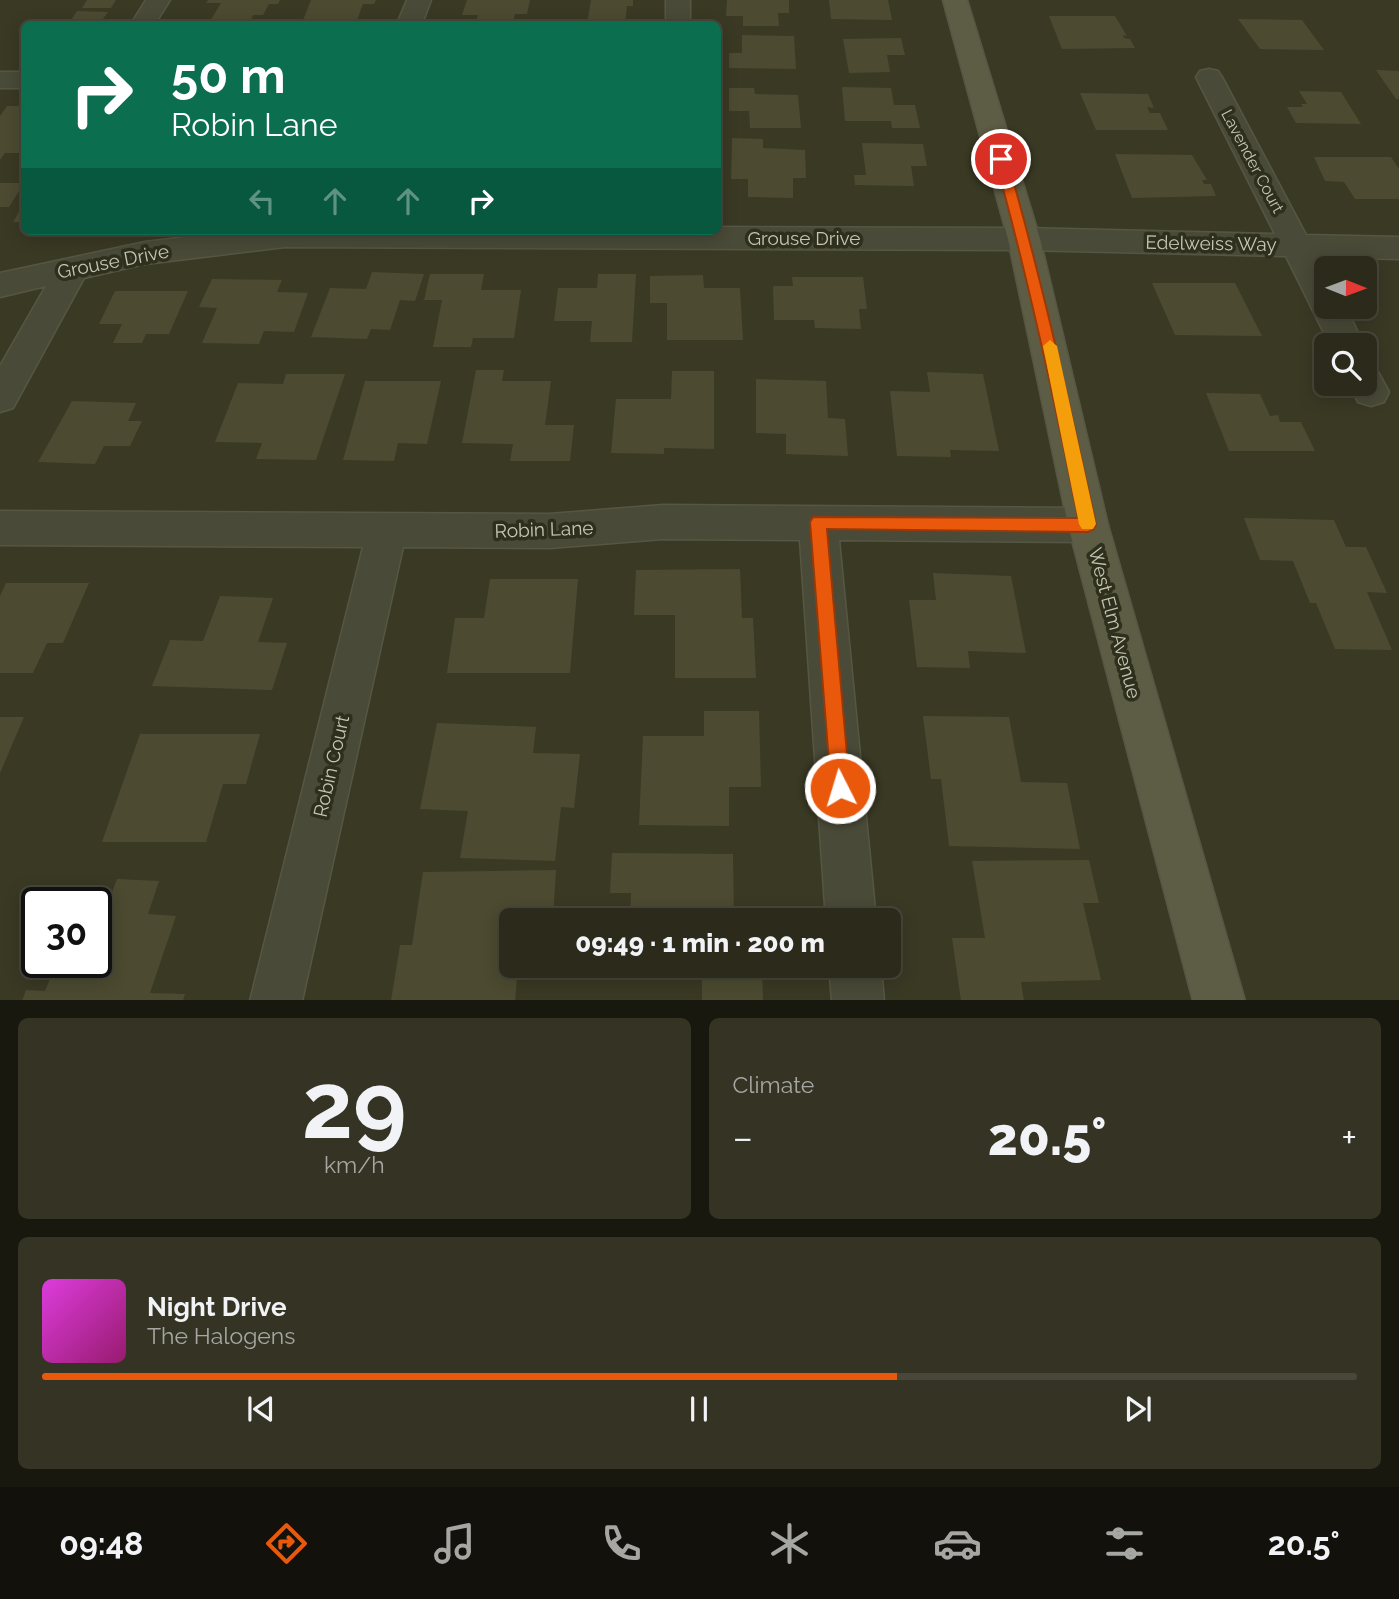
<!DOCTYPE html>
<meta charset="utf-8">
<style>
body{margin:0;font-family:Raleway,sans-serif;background:#343324;color:#f1f3f6;height:100vh;display:flex;flex-direction:column;font-size:26px;white-space:nowrap}
*{box-sizing:border-box;margin:0}
p{font-size:23px;color:#a6a7a3}
.icon{flex:none;width:38px;height:38px;fill:none;stroke:currentColor;stroke-width:2;stroke-linecap:round;stroke-linejoin:round}
.map{position:relative;height:1000px;overflow:hidden}
.panel{display:flex;flex-direction:column;gap:18px;padding:18px;background:#18180f;flex:1}
.panel>*{flex:none}
.hud{position:absolute;left:21px;top:21px;width:700px;height:214px;border-radius:10px;box-shadow:0 4px 18px #0003,0 0 0 2px #48473a;background:#0b6e4f;color:#fff;overflow:hidden}
.needle{width:46px;rotate:91deg}
.controls{position:absolute;left:1314px;top:256px;display:grid;gap:14px}
.controls a{display:grid;place-items:center;width:63px;height:63px;border-radius:10px;background:#2c2b1b;box-shadow:0 4px 18px #0003,0 0 0 2px #48473a;font-size:35px}
.speed{position:absolute;left:21px;top:887px;display:flex;gap:14px;font-size:35px;font-weight:700;text-align:center}
.speed>*{display:grid;place-content:center;width:91px;height:91px;border-radius:50%;background:#2c2b1b;box-shadow:0 4px 18px #0003,0 0 0 2px #48473a;line-height:1}
.speed .limit{border:4px solid #111;border-radius:10px;background:#fff;color:#111}
.pin{position:absolute;display:grid;place-items:center;width:60px;height:60px;color:#fff;margin:-30px;border:4px solid #fff;border-radius:50%;box-shadow:0 2px 7px #0007}
.me{position:absolute;width:77px;margin:-38px;rotate:355deg;stroke-linejoin:round;filter:drop-shadow(0 0 5px #0008)}
.turn{display:flex;align-items:center;gap:24px;height:147px;padding:0 35px;font-size:32px}
.turn .icon{width:91px;height:91px;stroke-width:2.5}
.turn b{display:block;font-size:49px;line-height:60px}
.lanes{display:flex;align-items:center;height:66px;padding:0 35px;background:#0003;justify-content:center;gap:35px;direction:ltr}
.lanes .off{opacity:.35}
.big{font-size:52px;font-weight:800;line-height:1.1}
.panel .card{flex:1;display:flex;flex-direction:column;justify-content:center;gap:10px;min-width:0;padding:0 24px;border-radius:10px;background:#343324}
.panel .dial{align-items:center;gap:0}
.dial b{font-size:91px;line-height:1}
.song{display:flex;align-items:center;gap:21px}
.cover{width:84px;height:84px;border-radius:10px;background:linear-gradient(135deg,hsl(300 70% 55%),hsl(320 70% 35%))}
.played{height:7px;border-radius:4px;background:linear-gradient(90deg,#ea580c 65%,#48473a 65%)}
.keys{display:flex;justify-content:space-around;direction:ltr}
.heat{display:flex;justify-content:space-between;align-items:center;font-size:38px;direction:ltr}
.panel .tiles{flex:1;display:grid;gap:18px;grid-template-columns:1fr 1fr}
.card:last-child{grid-column:span 2}
.trip{position:absolute;left:499px;top:908px;width:402px;height:70px;border-radius:10px;background:#2c2b1b;box-shadow:0 4px 18px #0003,0 0 0 2px #48473a;font-weight:800;line-height:70px;text-align:center}
.dock{display:flex;height:112px;justify-content:space-around;align-items:center;background:#12110b;color:#a6a7a3}
.dock .icon{width:49px;height:49px}
.dock .selected{color:#ea580c}
.dock b{font-size:32px;color:#f1f3f6}
.map>svg:first-child{display:block}
</style>
<div class="map">
<svg width="1399" height="1001" viewBox="0 0 1399 1001">
<rect width="100%" height="100%" fill="#3a3924"/>
<path fill="#4c4b31" d="M87 0H116L111 8H82Z
M208 0H280L278 4H269L263 15H253L250 22 210 21 221 3H206Z
M311 0H376L374 4H363L357 20H303Z
M467 0H530L527 14H515L513 24H475L478 15H462Z
M591 0H633V6H627L625 24H587Z
M727 0H789V13H778L779 26H743V16H726Z
M829 0H888L892 20 831 19Z
M77 11 108 12 99 24H46L50 19 71 20Z
M1049 16H1115L1127 36 1123 35 1124 38 1130 39 1135 48 1062 49Z
M1238 19 1302 20 1324 50 1260 49Z
M742 35 794 36 796 69 729 68V53H742Z
M901 38 905 55H887L890 72 849 73 843 39Z
M1376 70 1399 71V99H1396Z
M842 87 891 88 894 105H915L920 128H892L891 121H845Z
M729 88H754L755 94 798 95 801 128H750L749 111H729Z
M1299 91 1341 92 1361 124 1296 123 1287 107H1303L1301 104H1307Z
M1080 93 1148 94 1154 108 1147 107 1150 113H1160L1168 130H1096Z
M7 106H24V153H5L0 160V116Z
M732 138 763 139V148L805 150 806 178H793V198L748 197V179H731Z
M862 143 923 144 927 166H911L914 186 855 185 854 175H866Z
M1115 154 1192 155 1207 180H1202L1204 184H1211L1216 196 1132 198Z
M1314 157H1391L1399 169V199H1355L1344 182 1325 181Z
M0 183H24L9 207H0Z
M24 203V222H13Z
M372 272 424 274 415 301 400 300 390 330 371 329 367 339 311 337 330 288 366 289Z
M430 274H484L481 290H521L514 338H473L471 347H433L442 300H424Z
M598 274H636L632 342H590L592 321H554L558 288H597Z
M703 275 704 288H740L743 340H667V303H650V276Z
M792 277H863L867 309H859L861 329 815 328 814 320H774L773 286H793Z
M212 279 282 280 277 292 308 293 294 332 264 331 259 344 202 343 217 308 199 307Z
M1152 283H1235L1262 336 1175 335Z
M115 291H188L169 334H146L142 343H113L122 324H99Z
M476 370H504L502 381H551L545 425H574L570 461H510L513 444 462 443Z
M672 371H714V449L664 448V454L611 453 616 399H671Z
M927 372 983 374 999 451 950 450 951 457 897 456 890 391 930 392Z
M286 374H345L316 460 256 459 262 443 215 442 238 383 283 384Z
M756 379 826 381 828 418 845 419 848 456 786 454V434L756 433Z
M365 381H441L427 444 398 443 394 461 343 460Z
M1206 393 1260 394 1270 416 1278 415 1280 422H1301L1315 451H1229Z
M72 401 136 403 128 421H142L130 446H104L95 464 38 462Z
M1244 518 1334 520 1346 547H1366L1387 593 1367 592 1392 650 1335 649 1316 603H1310L1293 561 1260 560Z
M740 569 742 618H753L756 678H675V615H634L636 570Z
M933 573 1011 576 1026 653 968 651 970 668 917 667 909 600H936Z
M490 579H578L570 673H447L455 618H484Z
M6 583H89L63 643H47L33 673H0V596Z
M220 596 273 598 258 642 287 643 272 690 152 686 170 640 203 641Z
M704 711H759L761 787H729V826L639 825 643 736H704Z
M923 716 1009 717 1021 782 1067 783 1080 849 949 846 941 779H931Z
M0 717H24L0 773Z
M437 723 536 727 533 753 580 754 574 808 561 807 555 861 460 858 468 811 420 809Z
M140 734H260L246 784H223L206 842H102Z
M612 853 733 854 734 920H630L631 893H610Z
M1089 860 1099 903H1083L1101 980 1021 982 1024 1001H961L952 938H985L972 861Z
M556 870 553 920H511V966H518L515 1001H391L400 945H412L423 872Z
M117 879 159 881 148 914 176 916 150 993 185 994 183 1001H22L26 990 45 991 57 962H96V935Z
M628 966H762L763 1001H702V976H627Z"/>
<g fill="none" stroke-linecap="round" stroke-linejoin="round">
<defs>
<path id="street" d="M146 0H170L155 24H131Z
M407 0H431L422 24H397Z
M666 0H690V24H666Z
M1209 69 1218 71 1222 77 1306 235 1399 237V259L1318 257 1326 273V306H1345L1364 345H1330L1286 256 1024 250 285 247 145 264 84 278 13 408 0 412V366L46 286 0 297V273L145 242 237 231H718V227L1024 228 1275 234 1196 77 1200 71Z
M0 72H24V88H0Z
M1365 366 1377 370 1389 392 1384 402 1371 406 1358 402 1349 383H1365Z
M663 505 1088 508 1102 513 1108 525 1102 537 1088 542 839 540 876 920H826L800 540 663 539 550 548 403 547 302 1001H250L363 547 0 545V511L550 514Z
M829 966H881L884 1001H832Z"/>
<path id="secondary" d="M943 0H967L1040 239 1108 525 1245 1001H1193L1068 525 1008 239Z"/>
</defs>
<use href="#street" stroke="#565644" stroke-width="3"/>
<use href="#secondary" stroke="#565644" stroke-width="3"/>
<use href="#street" fill="#4a4a38" fill-rule="evenodd"/>
<use href="#secondary" fill="#5d5d46" fill-rule="evenodd"/>
</g>
<path fill="#ea580c" stroke="#983908" stroke-width="2" d="M1001 155 1007 159C1042 280 1069 402 1096 525L1093 530 1088 532 827 529 850 788 847 794 840 797 834 794 831 788 810 522 813 517 1078 518C1054 397 1028 278 995 159Z"/>
<path fill="#f59e0b" d="M1050 340 1057 346 1096 524 1093 529H1082L1079 524 1043 346Z"/>
<g text-anchor="middle" stroke-width="7" stroke-linejoin="round" paint-order="stroke">
<g font-size="16" fill="#c6c6b3" stroke="#2f2f1d">
<text transform="translate(1253 161) rotate(62)" y="6">Lavender Court</text>
</g>
<g font-size="19" fill="#c6c6b3" stroke="#2f2f1d">
<text x="804" y="245">Grouse Drive</text>
<text transform="translate(1211 243) rotate(1)" y="7">Edelweiss Way</text>
<text transform="translate(113 261) rotate(-11)" y="7">Grouse Drive</text>
<text transform="translate(544 529) rotate(-2)" y="7">Robin Lane</text>
<text transform="translate(1115 623) rotate(75)" y="7">West Elm Avenue</text>
<text transform="translate(331 766) rotate(-77)" y="7">Robin Court</text>
</g>
</g>
</svg>
<div class="controls">
<a><svg class="needle" viewBox="-14 -14 28 28"><path d="M0-13l5 13h-10z" fill="#e53935"/><path d="M0 13l5-13h-10z" fill="#a6a7a3"/></svg></a>
<a><svg class="icon" aria-label="search" viewBox="0 0 24 24"><circle cx="10" cy="10" r="6"/><path d="M15 15l6 6"/></svg></a>
</div>
<div class="speed"><div class="limit">30</div></div>
<div class="pin" style="left:1001px;top:159px;background:#d93025"><svg class="icon" aria-label="arrive" viewBox="0 0 24 24"><path d="M6 21V4h12l-3 4 3 4H6"/></svg></div>
<svg class="me" style="left:840px;top:788px" viewBox="-20 -20 40 40"><circle r="17" fill="#ea580c" stroke="#fff" stroke-width="3"/><path d="M0-11L8 9 0 5-8 9z" fill="#fff"/></svg>
<div class="trip">09:49 · 1 min · 200 m</div>
<div class="hud">
<div class="turn"><svg class="icon" aria-label="right" viewBox="0 0 24 24"><path d="M7 20v-9h11M14 6l5 5-5 5"/></svg><div><b>50 m</b>Robin Lane</div></div>
<div class="lanes"><svg class="icon off" aria-label="left" viewBox="0 0 24 24"><path d="M17 20v-9H6M10 6l-5 5 5 5"/></svg><svg class="icon off" aria-label="ahead" viewBox="0 0 24 24"><path d="M12 20V5M6 11l6-6 6 6"/></svg><svg class="icon off" aria-label="ahead" viewBox="0 0 24 24"><path d="M12 20V5M6 11l6-6 6 6"/></svg><svg class="icon" aria-label="right" viewBox="0 0 24 24"><path d="M7 20v-9h11M14 6l5 5-5 5"/></svg></div>
</div>
</div>
<section class="panel">
<div class="tiles">
<div class="card dial"><b>29</b><p>km/h</p></div>
<div class="card"><p>Climate</p>
<div class="heat"><a>−</a><b class="big">20.5°</b><a>+</a></div>
</div>
<div class="card">
<div class="song"><i class="cover"></i><div><b>Night Drive</b><p>The Halogens</p></div></div>
<div class="played"></div>
<div class="keys"><svg class="icon" aria-label="previous" viewBox="0 0 24 24"><path d="M18 5L8 12l10 7zM5 5v14"/></svg><svg class="icon" aria-label="pause" viewBox="0 0 24 24"><path d="M8 5v14M16 5v14"/></svg><svg class="icon" aria-label="next" viewBox="0 0 24 24"><path d="M6 5l10 7-10 7zM19 5v14"/></svg></div>
</div>
</div>
</section>
<nav class="dock">
<b>09:48</b>
<svg class="icon selected" aria-label="directions" viewBox="0 0 24 24"><path d="M12 3l9 9-9 9-9-9zM9 14v-3h6M13 9l2 2-2 2"/></svg>
<svg class="icon" aria-label="music" viewBox="0 0 24 24"><path d="M9 18V5l10-2v13"/><circle cx="6" cy="18" r="3"/><circle cx="16" cy="16" r="3"/></svg>
<svg class="icon" aria-label="phone" viewBox="0 0 24 24"><path d="M5 4h4l2 5-3 2q2 4 5 5l2-3 5 2v4C11 20 4 13 5 4z"/></svg>
<svg class="icon" aria-label="climate" viewBox="0 0 24 24"><path d="M12 3v18M4 7l16 10M4 17L20 7"/></svg>
<svg class="icon" aria-label="car" viewBox="0 0 24 24"><path d="M5 17H2v-5l4-1 3-4h7l3 4 3 1v5h-3M9 17h6M6 11h13"/><circle cx="7" cy="17" r="2"/><circle cx="17" cy="17" r="2"/></svg>
<svg class="icon" aria-label="filters" viewBox="0 0 24 24"><path d="M4 7h16M4 17h16"/><circle cx="9" cy="7" r="2"/><circle cx="15" cy="17" r="2"/></svg>
<b>20.5°</b>
</nav>
